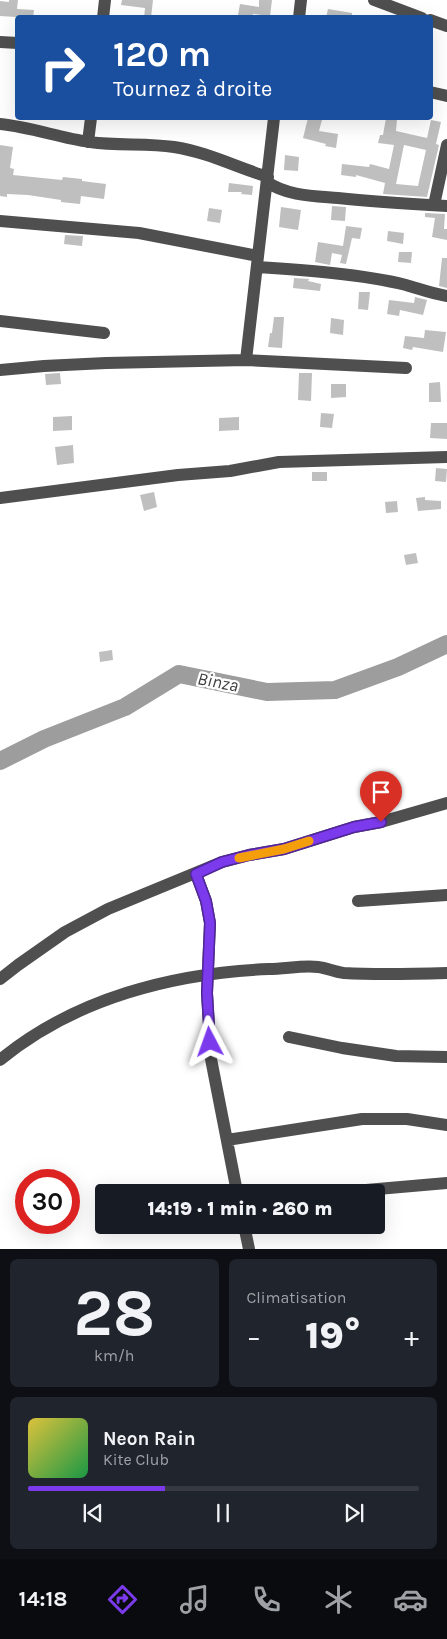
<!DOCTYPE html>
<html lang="fr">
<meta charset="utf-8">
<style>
body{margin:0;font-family:Karla,sans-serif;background:#20242c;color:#f1f3f6;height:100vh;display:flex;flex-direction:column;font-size:19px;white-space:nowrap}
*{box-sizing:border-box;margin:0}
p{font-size:16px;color:#9ea1a6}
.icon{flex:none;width:28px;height:28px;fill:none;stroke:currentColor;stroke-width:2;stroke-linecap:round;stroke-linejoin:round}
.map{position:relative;height:1249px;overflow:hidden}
.side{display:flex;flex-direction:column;gap:10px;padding:10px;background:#0d0f14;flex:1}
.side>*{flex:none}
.hud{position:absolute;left:15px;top:15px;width:418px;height:105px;border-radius:5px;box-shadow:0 5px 20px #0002;background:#1a4fa0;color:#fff;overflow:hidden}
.speed{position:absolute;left:15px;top:1169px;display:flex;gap:10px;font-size:25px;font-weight:700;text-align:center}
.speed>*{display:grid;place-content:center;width:65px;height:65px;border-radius:50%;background:#171b24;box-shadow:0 5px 20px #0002;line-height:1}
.speed .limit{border:8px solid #d22;background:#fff;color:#111}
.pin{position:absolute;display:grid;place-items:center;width:42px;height:42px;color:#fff;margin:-51px -21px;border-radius:50% 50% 50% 0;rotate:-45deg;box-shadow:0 0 5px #0007}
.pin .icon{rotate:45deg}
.me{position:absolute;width:55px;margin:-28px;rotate:356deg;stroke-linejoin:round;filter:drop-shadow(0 0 4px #0008)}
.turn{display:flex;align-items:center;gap:18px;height:105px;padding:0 15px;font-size:22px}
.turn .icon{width:65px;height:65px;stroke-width:2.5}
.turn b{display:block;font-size:35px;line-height:42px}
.big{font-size:38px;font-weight:800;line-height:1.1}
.side .widget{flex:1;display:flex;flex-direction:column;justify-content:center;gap:8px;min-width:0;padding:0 18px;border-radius:8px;background:#20242c}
.side .dial{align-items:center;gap:0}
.dial b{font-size:65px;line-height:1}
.song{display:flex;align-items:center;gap:15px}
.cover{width:60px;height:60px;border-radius:8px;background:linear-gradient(135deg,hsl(50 70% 55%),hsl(140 70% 35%))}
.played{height:5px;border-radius:2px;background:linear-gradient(90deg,#7c3aed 35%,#363941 35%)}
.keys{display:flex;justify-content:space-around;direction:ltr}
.heat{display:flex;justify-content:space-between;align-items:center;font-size:28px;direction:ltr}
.side .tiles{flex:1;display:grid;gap:10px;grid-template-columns:1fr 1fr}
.widget:last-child{grid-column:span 2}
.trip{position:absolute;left:95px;top:1184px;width:290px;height:50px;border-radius:5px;background:#171b24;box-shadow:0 5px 20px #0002;font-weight:800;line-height:50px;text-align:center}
.tab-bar{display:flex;height:80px;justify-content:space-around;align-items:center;background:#090b0e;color:#9ea1a6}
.tab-bar .icon{width:35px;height:35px}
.tab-bar .active{color:#7c3aed}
.tab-bar b{font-size:22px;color:#f1f3f6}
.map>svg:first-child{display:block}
</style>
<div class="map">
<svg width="447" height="1249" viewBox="0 0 447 1249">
<rect width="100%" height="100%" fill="#fff"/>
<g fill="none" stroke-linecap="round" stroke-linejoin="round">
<path stroke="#9d9d9d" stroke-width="18" d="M0 761 44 739 125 707 179 674 267 692 335 690 398 667 447 644"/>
</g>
<path fill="#bfbfbf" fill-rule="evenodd" d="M9 0H18L17 9 34 10 33 18 0 16V1L9 2Z
M122 0H153L151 18H144L145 8 121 5Z
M259 0H272L270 16 253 14 252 17 238 15 240 4 259 7Z
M328 9 352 13V18H326Z
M308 118 322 120 319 131 338 134 336 148 325 146 326 144 303 138Z
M386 118 397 119 396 131 427 138 431 120 441 122 436 144 439 145 427 197 383 194 385 183 356 175V177L341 175 342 164 369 167 370 164 389 169 394 145 378 143 380 135H383ZM404 145 426 150 418 186 396 184Z
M0 145 13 147 10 168 14 169 13 175 62 180 63 177 82 179V181L106 184 104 199 81 196 80 204 61 202V200L28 195 7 194V197L0 196Z
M285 155 299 157 298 171 284 170Z
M229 183 253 186 252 195 241 194 242 192H228Z
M332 206 346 207 345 221 331 220Z
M281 207 301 210 298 230 279 227Z
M209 208 222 210 220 223 207 221Z
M425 213 445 214 444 229H447V240L432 237 435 218 425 217Z
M346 226 362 228 360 239 352 238 346 264 340 263 342 255 332 253 330 265 315 262 318 242 343 246Z
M388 231 404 233 403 244 387 241Z
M65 235 83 236 82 246 64 244Z
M399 252H412L411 263 398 262Z
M442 258H447V288L439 286Z
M294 278 309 279 308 281 321 284 320 291 293 288Z
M359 292H370L368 310 358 309Z
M415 297 427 300 423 315 400 310 399 316 387 314 389 300 414 303Z
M274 317H284L282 348 268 347 270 333H272Z
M331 318 344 320 343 335 330 333Z
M425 330 446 332 443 352 413 347 412 350 403 348 405 336 424 338Z
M60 373 61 384 46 385 45 374Z
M299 373H312L311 401 298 400Z
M440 382 441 402H429V383Z
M331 384H346V397L331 398Z
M321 413 334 414 332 428 320 427Z
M72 416V430L53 431V417Z
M239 417V430L219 431V418Z
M431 423H447V439L430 438Z
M73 445 74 463 57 465 55 447Z
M436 468 447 469 446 482 435 481Z
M312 472H327V481H312Z
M154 492 157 507 144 511 140 495Z
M425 497V500L441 501V509L418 511 416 498Z
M397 501 398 512 386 513 385 502Z
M416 553 418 563 406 565 404 555Z
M112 650 113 660 100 662 99 652Z"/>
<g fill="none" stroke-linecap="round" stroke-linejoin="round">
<path stroke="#4f4f4f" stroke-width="12" d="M374 0 422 18
M103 18 105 0
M299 18 301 0
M430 20 447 26
M0 42 18 43
M430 92 447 96
M0 124C31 127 60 138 90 142 118 146 146 143 174 147 207 152 236 167 268 177
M88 142 91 118
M267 182C287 196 315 196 338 198 375 202 411 204 447 206
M434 205 447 145
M0 221 139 233 258 256
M257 267C303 270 362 274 406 285 420 289 433 294 447 296
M0 321 104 333
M246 360 274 118
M0 370 44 366 106 363 246 360 406 368
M0 498 178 475 230 471 279 462 447 457
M196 874 206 901 210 923 207 993 211 1059 237 1192
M358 901 447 895
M0 979 18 965 65 932 108 909 222 862 249 855 284 849 354 827 381 822 447 803
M289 1037 342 1048 396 1056 447 1057
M0 1060C75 998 174 973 269 969 285 969 303 965 318 967 327 968 335 972 344 973 378 975 413 974 447 973
M227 1140 362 1119H407L447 1125
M343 1192 447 1183
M244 1225 249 1249"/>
</g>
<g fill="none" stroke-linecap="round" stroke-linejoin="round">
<defs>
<path id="route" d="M210 1042 207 993 210 923 206 901 196 874 222 862 249 855 284 849 354 827 381 822"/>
</defs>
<use href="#route" stroke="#51269a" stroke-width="12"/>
<use href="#route" stroke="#7c3aed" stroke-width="9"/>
<path stroke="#f59e0b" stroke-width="9" d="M239 858 284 849 309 841"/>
</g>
<g text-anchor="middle" stroke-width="4.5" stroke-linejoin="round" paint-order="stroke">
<g font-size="18" font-style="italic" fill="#3e3e3e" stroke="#fff">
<text transform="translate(218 682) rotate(11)" y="6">Binza</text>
</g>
</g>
</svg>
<div class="speed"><div class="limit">30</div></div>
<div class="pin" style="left:381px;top:822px;background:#d93025"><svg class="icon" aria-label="arrive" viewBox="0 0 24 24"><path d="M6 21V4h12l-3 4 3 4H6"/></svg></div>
<svg class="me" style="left:210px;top:1042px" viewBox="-20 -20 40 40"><path d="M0-17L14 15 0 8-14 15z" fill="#7c3aed" stroke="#fff" stroke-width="4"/></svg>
<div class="trip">14:19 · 1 min · 260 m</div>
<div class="hud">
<div class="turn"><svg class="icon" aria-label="right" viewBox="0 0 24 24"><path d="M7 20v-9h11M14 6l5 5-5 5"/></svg><div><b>120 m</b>Tournez à droite</div></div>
</div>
</div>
<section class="side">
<div class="tiles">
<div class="widget dial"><b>28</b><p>km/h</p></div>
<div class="widget"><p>Climatisation</p>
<div class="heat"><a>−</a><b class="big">19°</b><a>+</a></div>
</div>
<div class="widget">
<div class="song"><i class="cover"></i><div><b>Neon Rain</b><p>Kite Club</p></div></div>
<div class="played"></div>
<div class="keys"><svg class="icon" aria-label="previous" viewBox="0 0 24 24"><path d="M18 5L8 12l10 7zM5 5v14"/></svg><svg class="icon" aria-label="pause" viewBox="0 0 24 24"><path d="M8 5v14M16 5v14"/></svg><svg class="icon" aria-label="next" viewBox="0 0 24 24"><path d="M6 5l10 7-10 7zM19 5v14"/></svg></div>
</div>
</div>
</section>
<nav class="tab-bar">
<b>14:18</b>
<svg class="icon active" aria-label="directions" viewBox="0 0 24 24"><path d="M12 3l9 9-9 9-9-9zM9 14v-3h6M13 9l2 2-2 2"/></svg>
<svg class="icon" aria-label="music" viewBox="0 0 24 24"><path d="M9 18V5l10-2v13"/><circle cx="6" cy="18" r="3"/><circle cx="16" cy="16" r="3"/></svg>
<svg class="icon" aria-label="phone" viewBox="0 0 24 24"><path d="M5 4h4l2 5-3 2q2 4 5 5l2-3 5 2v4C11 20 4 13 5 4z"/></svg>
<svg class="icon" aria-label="climate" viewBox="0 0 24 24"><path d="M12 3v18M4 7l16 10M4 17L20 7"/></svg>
<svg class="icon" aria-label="car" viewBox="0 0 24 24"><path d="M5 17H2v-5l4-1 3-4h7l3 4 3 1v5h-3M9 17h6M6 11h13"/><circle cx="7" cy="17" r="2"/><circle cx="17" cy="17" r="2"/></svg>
</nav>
